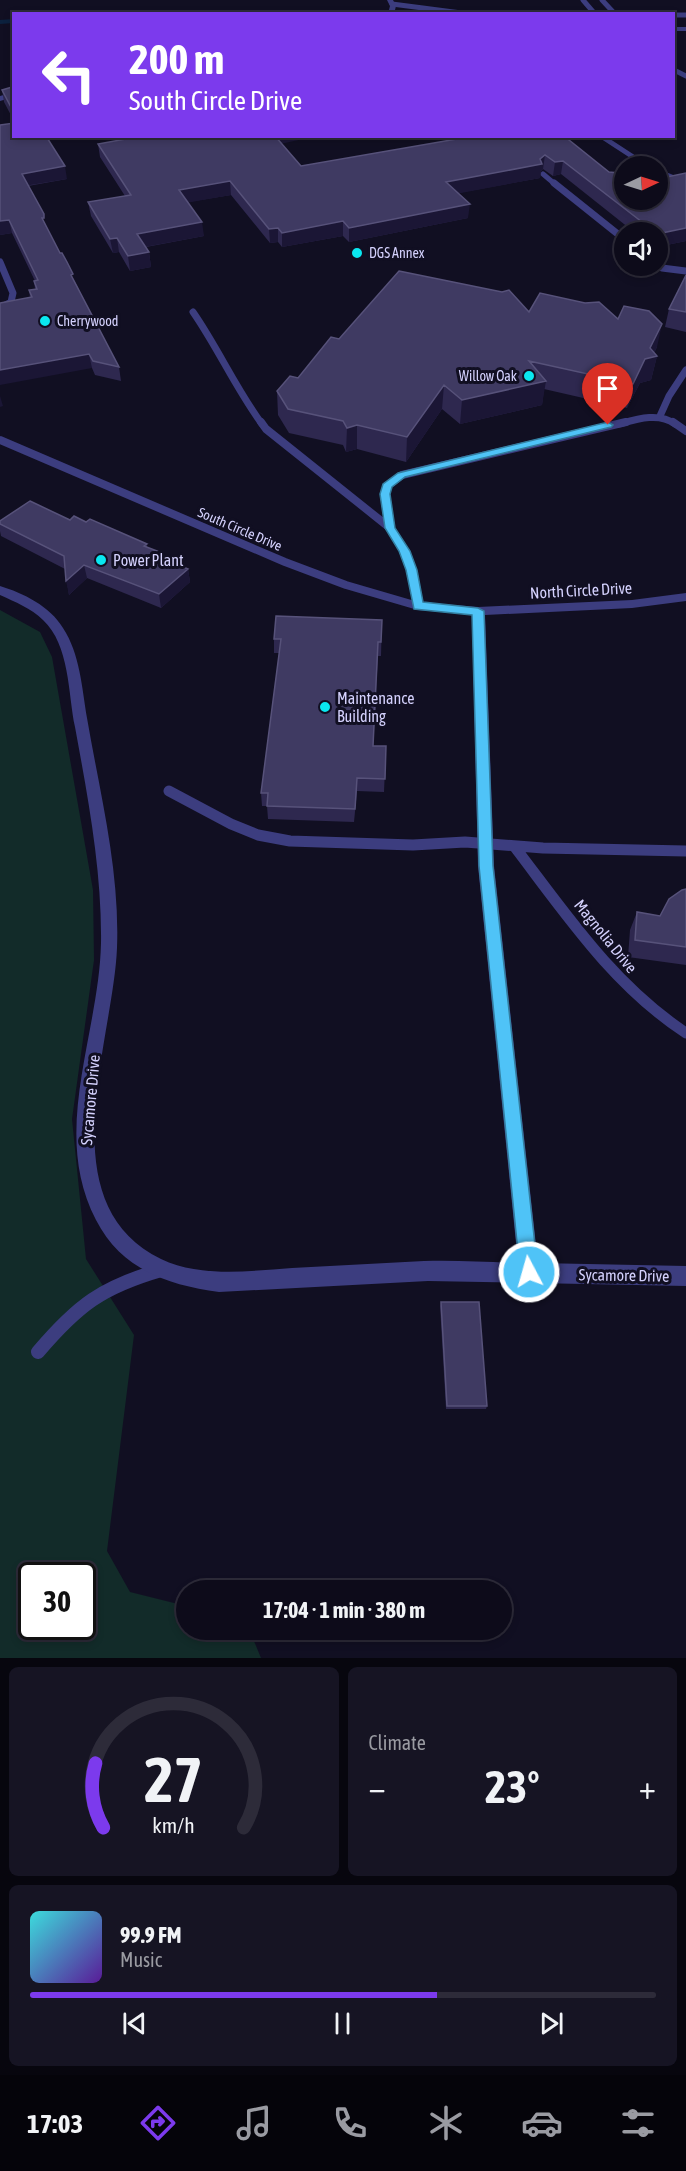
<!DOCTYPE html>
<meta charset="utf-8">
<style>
body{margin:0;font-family:"Asap Condensed",sans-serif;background:#161423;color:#f1f3f6;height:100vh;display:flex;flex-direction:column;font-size:22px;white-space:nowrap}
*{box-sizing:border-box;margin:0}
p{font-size:20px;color:#9a9ba2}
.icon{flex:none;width:33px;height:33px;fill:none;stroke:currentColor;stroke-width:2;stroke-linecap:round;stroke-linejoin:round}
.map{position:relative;height:1658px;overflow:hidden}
.side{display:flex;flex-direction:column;gap:9px;padding:9px;background:#07060e;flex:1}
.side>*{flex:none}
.banner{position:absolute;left:12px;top:12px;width:663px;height:126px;border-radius:0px;box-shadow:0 3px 9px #0003,0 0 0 2px #2d2b39;background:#7c3aed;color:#fff;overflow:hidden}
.needle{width:39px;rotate:86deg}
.controls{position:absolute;left:614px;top:156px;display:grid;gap:12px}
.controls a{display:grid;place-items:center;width:54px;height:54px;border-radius:50%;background:#0d0b1a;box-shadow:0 3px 9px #0003,0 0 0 2px #2d2b39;font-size:30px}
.speed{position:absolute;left:18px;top:1562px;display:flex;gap:12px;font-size:30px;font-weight:700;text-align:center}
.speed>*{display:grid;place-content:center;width:78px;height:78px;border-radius:50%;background:#0d0b1a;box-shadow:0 3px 9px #0003,0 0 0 2px #2d2b39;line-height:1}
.speed .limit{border:3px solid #111;border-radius:9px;background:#fff;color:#111}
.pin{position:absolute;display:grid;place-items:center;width:51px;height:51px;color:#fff;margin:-62px -26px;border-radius:50% 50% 50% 0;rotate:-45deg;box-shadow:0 0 6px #0007}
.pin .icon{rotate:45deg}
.me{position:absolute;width:66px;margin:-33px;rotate:354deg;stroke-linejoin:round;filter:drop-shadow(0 0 4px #0008)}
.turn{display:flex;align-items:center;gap:21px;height:126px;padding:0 18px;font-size:27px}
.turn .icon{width:78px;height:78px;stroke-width:2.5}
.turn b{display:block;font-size:42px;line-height:51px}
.big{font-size:45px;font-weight:700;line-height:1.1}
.side .tile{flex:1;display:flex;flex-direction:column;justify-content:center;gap:9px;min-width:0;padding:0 21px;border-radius:9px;background:#161423}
.side .dial{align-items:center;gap:0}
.dial svg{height:156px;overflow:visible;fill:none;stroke:#2d2b39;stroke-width:7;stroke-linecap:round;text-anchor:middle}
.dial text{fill:#f1f3f6;stroke:none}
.song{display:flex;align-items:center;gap:18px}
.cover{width:72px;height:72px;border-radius:9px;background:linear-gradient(135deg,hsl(180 70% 55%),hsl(270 70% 35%))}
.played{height:6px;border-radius:3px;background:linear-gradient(90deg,#7c3aed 65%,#2d2b39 65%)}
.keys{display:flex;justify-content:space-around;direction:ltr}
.heat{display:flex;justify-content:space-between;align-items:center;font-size:33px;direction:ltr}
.side .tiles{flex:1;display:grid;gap:9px;grid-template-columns:1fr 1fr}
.tile:last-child{grid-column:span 2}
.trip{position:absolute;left:176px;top:1580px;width:336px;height:60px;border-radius:30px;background:#0d0b1a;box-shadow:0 3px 9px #0003,0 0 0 2px #2d2b39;font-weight:700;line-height:60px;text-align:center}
.dock{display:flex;height:96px;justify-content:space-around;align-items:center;background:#05040a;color:#9a9ba2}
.dock .icon{width:42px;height:42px}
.dock .on{color:#7c3aed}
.dock b{font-size:27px;color:#f1f3f6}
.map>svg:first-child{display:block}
</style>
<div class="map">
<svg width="686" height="1658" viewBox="0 0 686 1658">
<rect width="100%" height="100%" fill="#110f22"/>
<path fill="#122b29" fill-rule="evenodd" d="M0 610 40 632 52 657 93 890 94 960 72 1119 86 1259 134 1335 107 1551 130 1592 186 1606V1629H249L261 1658H0ZM32 1575H82V1626H32Z"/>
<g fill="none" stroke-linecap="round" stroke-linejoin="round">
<path stroke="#0c213e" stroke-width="4" d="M303 14 353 13
M0 22 14 21"/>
<path stroke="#3c3d7f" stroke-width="5" d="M583 0 595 14
M602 0 615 14
M392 4 469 14
M674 15H686
M674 70 686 76
M601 136 647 166
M657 171 686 183
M543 174 556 185"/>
<path stroke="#3c3d7f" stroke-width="7" d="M554 183 624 239
M0 262 13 293 11 302 0 308
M657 265 662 268 686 271
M193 312C218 348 236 389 262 424
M660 416 669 396 686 370
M619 424C637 419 659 412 675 424"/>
<path stroke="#3c3d7f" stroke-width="8" d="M261 422 266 429 390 528
M673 422 686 431
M0 440 285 562 346 585 418 606 478 611
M418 606 412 570 405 551 390 528 385 494 387 486 402 475 626 422"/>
<path stroke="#3c3d7f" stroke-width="11" d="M169 791 231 824 258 835 290 841 413 845 465 842 543 848 686 851
M514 846C566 914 613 985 686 1033"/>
<path stroke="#3c3d7f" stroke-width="14" d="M38 1352C78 1305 102 1287 161 1270"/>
<path fill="#3c3d7f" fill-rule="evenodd" d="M387 0H393L396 6 394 14H388L390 6Z
M674 27H686V31H674Z
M14 92V97L0 101V96Z
M0 586C23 593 50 606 63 628 80 654 82 688 87 718 100 794 120 870 117 948 113 1043 47 1203 161 1259 201 1278 249 1271 292 1268 336 1266 380 1263 424 1261 455 1260 487 1262 518 1263L478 866 472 611 478 607 632 600 686 593V601L632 608 485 615 494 866 538 1263 686 1266V1286L428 1281 219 1292C167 1285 121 1269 96 1220 50 1131 99 1036 101 943 102 871 88 798 75 727 68 694 70 645 43 620 31 608 15 602 0 595Z"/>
</g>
<path fill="#2e284f" d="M14 84V121L4 102 2 90 12 87Z
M0 125 67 179 28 186 47 228 119 367 121 381 95 375 92 368 30 298 29 290 35 289 34 281H35L12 233 0 235Z
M564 136 624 200 686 173V241L657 247V232H634L561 174 553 176 543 169 541 171 540 178 458 193 468 218 349 242 343 236 282 247 278 242 270 243 231 195 188 202 204 236 146 247 149 252 151 267 130 271 119 252 113 253 91 216 88 202 125 196 100 157 98 144H281L301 166Z
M686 275V332L665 327 669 309Z
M529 312 618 319 657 347 654 353 657 356 651 380 640 383 627 408 544 389 542 405 460 424 442 409 406 462 357 449 346 452 343 445 289 433 278 415 277 391 298 378 339 339Z
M70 520 86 522 147 544V547L157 556 188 569 190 582 161 608 87 578 69 595 65 569 1 536 0 531V521Z
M382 620 381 656H378L373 746H386L384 792 357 791 354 822 268 819 267 806H262L261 793 279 653H274V639Z
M686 889V965L628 957 630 930 637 912 660 916Z
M441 1302 487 1406 486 1409H446L440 1306Z"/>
<path fill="#1b1635" d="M271 136H317L271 146Z
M545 155 543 169 541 171 540 178 445 196 446 182 540 159Z
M563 161 561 174 553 176 555 162Z
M65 166 67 179 24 186 22 174Z
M230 181 231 195 180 204 179 190Z
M470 204 468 218 349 242V228Z
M9 220 12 233 0 235V221Z
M343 221V236L282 247V233Z
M202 222 204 236 139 248 137 234Z
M278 228V242L270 243 269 229Z
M686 228V241L657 247V234Z
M117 238 119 252 113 253 110 239Z
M149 252 151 267 130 271 128 256Z
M662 324 657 347 652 357 657 356 651 380 640 383 627 408 633 384Z
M89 354 92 368 0 385V370Z
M546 381 542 405 460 424 462 400Z
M444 385 442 409 406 462 407 437Z
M0 396 3 406 0 407Z
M357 425V449L346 452 347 428Z
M84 565 87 578 69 595 66 581Z
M188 569 190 582 161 608 159 594Z"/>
<path fill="#3f3a62" stroke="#57527a" stroke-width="1.5" d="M14 84V113L2 90 12 87Z
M14 123V136H46L65 166 22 174 44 214V218H42L60 253H62L67 262 73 274 71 275 119 367 93 361 89 354 0 370V303L32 297 29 290 37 289 34 281 38 280 9 220 0 221V125Z
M142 136H275L301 166 474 136H564L609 172 619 173 624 177V200H657V179L686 173V228L657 234V232H655L563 161 555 162 545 155 540 159 542 164 446 182 470 204 349 228 343 221 282 233 278 228 269 229 230 181 179 190 202 222 137 234 149 252 128 256 117 238 110 239 88 202 131 195 98 144Z
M399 271 502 292 509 290 529 312 540 293 585 303 599 302 618 319 624 306 649 311 662 324 650 348 657 356 645 359 633 384 529 361 546 381 462 400 444 385 407 437 357 425 347 428 343 421 288 409 277 391 290 376 298 378 331 337 339 339Z
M686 275V312L669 309Z
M30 501 70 520 74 516 86 522 90 519 147 544 144 546 157 551 153 554 188 569 159 594 84 565 66 581 64 556 0 524V521Z
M276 616 382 620 381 642H378L373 746H386L385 779 357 778 355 809 267 806 268 793H261L281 639H274Z
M686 889V947L635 940 637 912 660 916 669 899 682 890Z
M441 1302H479L487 1406H447Z"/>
<path fill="#4fc3f7" stroke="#337fa1" stroke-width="1.5" d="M608 422 613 425 611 427 405 477 392 487 390 494 395 528 410 551 417 570 423 602 478 608 484 611 493 866 538 1272 535 1279 529 1281 523 1279 520 1272 479 866 472 615 414 609 406 570 399 551 385 528 380 494 383 484 398 473Z"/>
<g fill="#0ae7f0" stroke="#110f22" stroke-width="2">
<circle cx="357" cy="253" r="6"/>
<circle cx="45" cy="321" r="6"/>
<circle cx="529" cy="376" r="6"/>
<circle cx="101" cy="560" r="6"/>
<circle cx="325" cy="707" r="6"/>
</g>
<g text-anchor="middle" stroke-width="6" stroke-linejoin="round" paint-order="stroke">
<g font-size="14" fill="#d4d1fd" stroke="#110f22" text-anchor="start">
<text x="369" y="258">DGS Annex</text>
<text x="57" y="326">Cherrywood</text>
<text x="517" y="381" text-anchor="end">Willow Oak</text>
</g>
<g font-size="14" fill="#d4d1fd" stroke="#110f22">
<text transform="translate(240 529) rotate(23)" y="5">South Circle Drive</text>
</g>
<g font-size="16" fill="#d4d1fd" stroke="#110f22" text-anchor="start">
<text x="113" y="566">Power Plant</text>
<text x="337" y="704">Maintenance<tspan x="337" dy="18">Building</tspan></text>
</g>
<g font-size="16" fill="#d4d1fd" stroke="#110f22">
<text transform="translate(581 590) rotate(-3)" y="6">North Circle Drive</text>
<text transform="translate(606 936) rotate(51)" y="6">Magnolia Drive</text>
<text transform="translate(90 1100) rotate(-85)" y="6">Sycamore Drive</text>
<text transform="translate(624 1275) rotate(1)" y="6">Sycamore Drive</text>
</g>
</g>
</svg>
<div class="controls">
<a><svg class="needle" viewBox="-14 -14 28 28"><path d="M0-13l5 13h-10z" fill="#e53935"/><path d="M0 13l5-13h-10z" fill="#9a9ba2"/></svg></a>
<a><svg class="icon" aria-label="sound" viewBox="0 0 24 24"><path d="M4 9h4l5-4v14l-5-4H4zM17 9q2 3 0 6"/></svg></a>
</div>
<div class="speed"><div class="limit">30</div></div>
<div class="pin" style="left:608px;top:425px;background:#d93025"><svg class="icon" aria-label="arrive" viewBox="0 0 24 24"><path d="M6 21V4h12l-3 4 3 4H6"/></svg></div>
<svg class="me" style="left:529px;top:1272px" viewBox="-20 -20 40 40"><circle r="17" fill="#4fc3f7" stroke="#fff" stroke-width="3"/><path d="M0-11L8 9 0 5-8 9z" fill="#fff"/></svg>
<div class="trip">17:04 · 1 min · 380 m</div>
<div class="banner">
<div class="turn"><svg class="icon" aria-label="left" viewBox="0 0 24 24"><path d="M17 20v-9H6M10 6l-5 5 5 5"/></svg><div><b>200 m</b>South Circle Drive</div></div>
</div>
</div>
<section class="side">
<div class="tiles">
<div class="tile dial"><svg viewBox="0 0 100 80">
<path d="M14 69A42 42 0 1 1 86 69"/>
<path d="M14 69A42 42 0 0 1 10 36" stroke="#7c3aed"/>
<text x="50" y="56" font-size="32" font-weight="700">27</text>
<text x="50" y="72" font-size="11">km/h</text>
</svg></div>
<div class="tile"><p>Climate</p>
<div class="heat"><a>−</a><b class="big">23°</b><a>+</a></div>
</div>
<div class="tile">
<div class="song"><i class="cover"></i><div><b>99.9 FM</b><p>Music</p></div></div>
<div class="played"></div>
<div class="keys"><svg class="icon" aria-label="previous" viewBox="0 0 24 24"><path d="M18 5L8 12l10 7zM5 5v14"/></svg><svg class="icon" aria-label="pause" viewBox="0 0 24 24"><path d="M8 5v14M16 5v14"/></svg><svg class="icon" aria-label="next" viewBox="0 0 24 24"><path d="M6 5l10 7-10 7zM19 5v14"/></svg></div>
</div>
</div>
</section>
<nav class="dock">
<b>17:03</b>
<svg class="icon on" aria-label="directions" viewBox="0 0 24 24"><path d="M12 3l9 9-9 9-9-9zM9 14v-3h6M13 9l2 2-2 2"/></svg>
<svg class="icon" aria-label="music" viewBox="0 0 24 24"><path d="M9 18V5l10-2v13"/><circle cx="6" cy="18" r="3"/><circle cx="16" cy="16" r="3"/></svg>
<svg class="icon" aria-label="phone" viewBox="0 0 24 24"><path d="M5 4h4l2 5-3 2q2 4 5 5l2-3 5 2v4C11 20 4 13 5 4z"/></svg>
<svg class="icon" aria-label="climate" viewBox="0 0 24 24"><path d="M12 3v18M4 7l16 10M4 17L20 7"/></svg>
<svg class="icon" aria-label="car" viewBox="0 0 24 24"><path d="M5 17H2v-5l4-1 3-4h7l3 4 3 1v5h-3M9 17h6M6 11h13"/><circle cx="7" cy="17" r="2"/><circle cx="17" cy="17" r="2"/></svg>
<svg class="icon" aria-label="filters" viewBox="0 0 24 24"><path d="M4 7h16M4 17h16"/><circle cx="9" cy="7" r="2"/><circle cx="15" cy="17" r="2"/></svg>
</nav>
